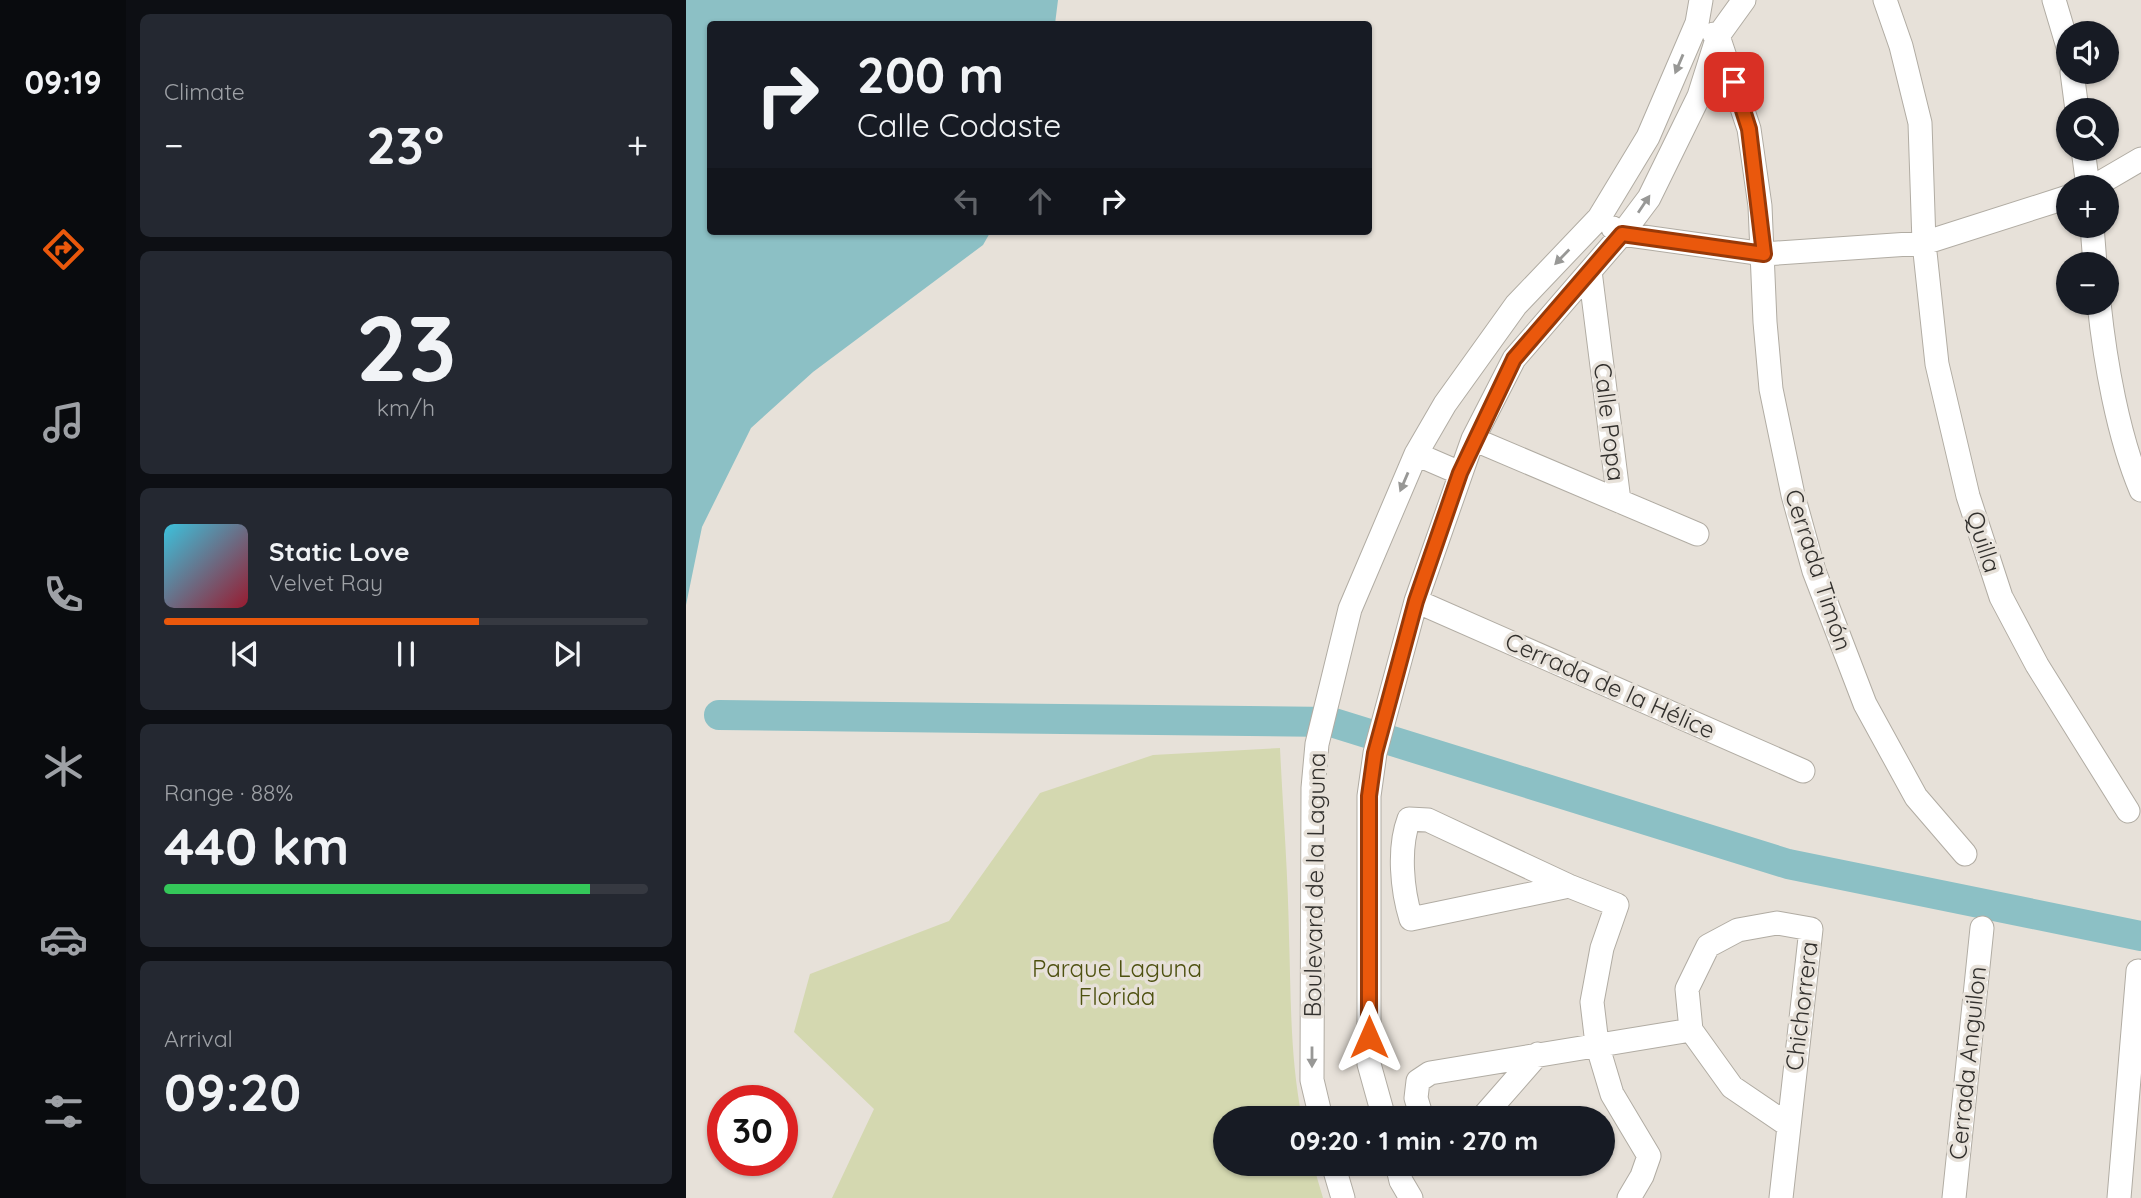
<!DOCTYPE html>
<meta charset="utf-8">
<style>
body{margin:0;font-family:Quicksand,sans-serif;background:#242831;color:#f1f3f6;height:100vh;display:flex;flex-direction:column;font-size:26px;white-space:nowrap}
*{box-sizing:border-box;margin:0}
p{font-size:23px;color:#9ea1a6}
.icon{flex:none;width:38px;height:38px;fill:none;stroke:currentColor;stroke-width:2;stroke-linecap:round;stroke-linejoin:round}
.map{position:relative;flex:1;overflow:hidden}
.drawer{display:flex;flex-direction:column;gap:14px;padding:14px;background:#0d0f14;width:560px}
.drawer>*{flex:none}
.hud{position:absolute;left:21px;top:21px;width:665px;height:214px;border-radius:7px;box-shadow:0 2px 5px #0004;background:#171b24;color:#f1f3f6;overflow:hidden}
.fabs{position:absolute;left:1370px;top:21px;display:grid;gap:14px}
.fabs a{display:grid;place-items:center;width:63px;height:63px;border-radius:50%;background:#171b24;box-shadow:0 2px 5px #0004;font-size:35px}
.speed{position:absolute;left:21px;top:1085px;display:flex;gap:14px;font-size:35px;font-weight:700;text-align:center}
.speed>*{display:grid;place-content:center;width:91px;height:91px;border-radius:50%;background:#171b24;box-shadow:0 2px 5px #0004;line-height:1}
.speed .limit{border:10px solid #d22;background:#fff;color:#111}
.pin{position:absolute;display:grid;place-items:center;width:60px;height:60px;color:#fff;margin:-30px;border-radius:14px;box-shadow:0 4px 10px #0006}
.me{position:absolute;width:77px;margin:-38px;rotate:0deg;stroke-linejoin:round;filter:drop-shadow(0 0 5px #0008)}
.turn{display:flex;align-items:center;gap:24px;height:147px;padding:0 35px;font-size:32px}
.turn .icon{width:91px;height:91px;stroke-width:2.5}
.turn b{display:block;font-size:49px;line-height:60px}
.lanes{display:flex;align-items:center;height:66px;padding:0 35px;background:#0003;justify-content:center;gap:35px;direction:ltr}
.lanes .off{opacity:.35}
.big{font-size:52px;font-weight:700;line-height:1.1}
.drawer .tile{flex:1;display:flex;flex-direction:column;justify-content:center;gap:10px;min-width:0;padding:0 24px;border-radius:10px;background:#242831}
.drawer .dial{align-items:center;gap:0}
.dial b{font-size:91px;line-height:1}
.song{display:flex;align-items:center;gap:21px}
.cover{width:84px;height:84px;border-radius:10px;background:linear-gradient(135deg,hsl(190 70% 55%),hsl(350 70% 35%))}
.played{height:7px;border-radius:4px;background:linear-gradient(90deg,#ea580c 65%,#363941 65%)}
.keys{display:flex;justify-content:space-around;direction:ltr}
.heat{display:flex;justify-content:space-between;align-items:center;font-size:38px;direction:ltr}
.charge{height:10px;border-radius:5px;background:linear-gradient(90deg,#34c759 88%,#363941 0)}
.trip{position:absolute;left:527px;top:1106px;width:402px;height:70px;border-radius:35px;background:#171b24;box-shadow:0 2px 5px #0004;font-weight:700;line-height:70px;text-align:center}
main{display:flex;flex:1;min-height:0}
.tabs{display:flex;flex-direction:column;width:126px;justify-content:space-around;align-items:center;background:#090b0e;color:#9ea1a6}
.tabs .icon{width:49px;height:49px}
.tabs .current{color:#ea580c}
.tabs b{font-size:32px;color:#f1f3f6}
.map>svg:first-child{display:block}
</style>
<main>
<nav class="tabs">
<b>09:19</b>
<svg class="icon current" aria-label="directions" viewBox="0 0 24 24"><path d="M12 3l9 9-9 9-9-9zM9 14v-3h6M13 9l2 2-2 2"/></svg>
<svg class="icon" aria-label="music" viewBox="0 0 24 24"><path d="M9 18V5l10-2v13"/><circle cx="6" cy="18" r="3"/><circle cx="16" cy="16" r="3"/></svg>
<svg class="icon" aria-label="phone" viewBox="0 0 24 24"><path d="M5 4h4l2 5-3 2q2 4 5 5l2-3 5 2v4C11 20 4 13 5 4z"/></svg>
<svg class="icon" aria-label="climate" viewBox="0 0 24 24"><path d="M12 3v18M4 7l16 10M4 17L20 7"/></svg>
<svg class="icon" aria-label="car" viewBox="0 0 24 24"><path d="M5 17H2v-5l4-1 3-4h7l3 4 3 1v5h-3M9 17h6M6 11h13"/><circle cx="7" cy="17" r="2"/><circle cx="17" cy="17" r="2"/></svg>
<svg class="icon" aria-label="filters" viewBox="0 0 24 24"><path d="M4 7h16M4 17h16"/><circle cx="9" cy="7" r="2"/><circle cx="15" cy="17" r="2"/></svg>
</nav>
<section class="drawer">
<div class="tile"><p>Climate</p>
<div class="heat"><a>−</a><b class="big">23°</b><a>+</a></div>
</div>
<div class="tile dial"><b>23</b><p>km/h</p></div>
<div class="tile">
<div class="song"><i class="cover"></i><div><b>Static Love</b><p>Velvet Ray</p></div></div>
<div class="played"></div>
<div class="keys"><svg class="icon" aria-label="previous" viewBox="0 0 24 24"><path d="M18 5L8 12l10 7zM5 5v14"/></svg><svg class="icon" aria-label="pause" viewBox="0 0 24 24"><path d="M8 5v14M16 5v14"/></svg><svg class="icon" aria-label="next" viewBox="0 0 24 24"><path d="M6 5l10 7-10 7zM19 5v14"/></svg></div>
</div>
<div class="tile"><p>Range · 88%</p><b class="big">440 km</b><div class="charge"></div></div>
<div class="tile"><p>Arrival</p><b class="big">09:20</b></div>
</section>
<div class="map">
<svg width="1455" height="1198" viewBox="0 0 1455 1198">
<rect width="100%" height="100%" fill="#e7e1d9"/>
<path fill="#d4d8b0" d="M594 748C597 811 602 873 603 936 605 998 604 1057 616 1118H539V1164H627L637 1198H146L188 1109 108 1032 124 974 263 921 354 793 467 755Z"/>
<path fill="#8cc0c5" d="M0 0H372L369 24H24V231H305L297 245 127 372 65 428 16 527 0 605Z"/>
<g fill="none" stroke-linecap="round" stroke-linejoin="round">
<path stroke="#8cc0c5" stroke-width="30" d="M33 715 645 722 1102 864 1455 936"/>
<defs>
<path id="minor" d="M1199 0 1215 46 1234 123 1238 243 1251 364 1282 496 1315 597 1351 665 1442 811
M1368 0 1382 47
M1028 34 1032 36 1063 129 1074 206 1079 322 1085 389 1107 495 1128 571 1179 704 1230 797 1279 854
M1386 72 1391 110
M1397 149 1402 187
M1407 187 1455 159
M1406 226 1409 264
M927 228 936 234 1078 254 1238 243 1382 197
M904 271 933 501
M1413 303C1419 361 1432 436 1455 490
M787 439 1011 534
M730 454 774 473
M730 601 1117 771
M883 886 725 919C716 890 712 848 723 819L742 820 883 886 931 905 916 948 906 1002 911 1044 926 1094 963 1156 956 1176 943 1198
M635 1118 626 1080 627 788 631 744 664 609 730 454 759 404 830 305 913 218 962 137 1011 23 1015 0
M698 1118 683 1064V796L689 753 730 601 787 439 828 359 936 234 963 198 1013 96 1032 36 1058 0
M736 1118 730 1098 732 1081 744 1073 1005 1030
M796 1118 852 1054
M647 1164 657 1198
M711 1164 715 1181 725 1198
M1095 1198 1125 929 1091 923 1052 930 1022 946 1001 989 1005 1030 1046 1087 1102 1125
M1268 1198 1296 928
M1433 1198 1452 971"/>
</defs>
<use href="#minor" stroke="#b1aca3" stroke-width="25"/>
<use href="#minor" stroke="#fff" stroke-width="23"/>
</g>
<defs><path id="oneway-solid" d="M-6-.8H1V-3.2L6.5 0L1 3.2V.8H-6Z" transform="scale(1.75)"/></defs>
<g fill="#989896">
<use href="#oneway-solid" transform="translate(993 64) rotate(113)"/>
<use href="#oneway-solid" transform="translate(958 204) rotate(-56)"/>
<use href="#oneway-solid" transform="translate(876 257) rotate(134)"/>
<use href="#oneway-solid" transform="translate(718 482) rotate(113)"/>
<use href="#oneway-solid" transform="translate(626 1057) rotate(90)"/>
</g>
<g fill="none" stroke-linecap="round" stroke-linejoin="round">
<defs>
<path id="route" d="M683 1037V796L689 753 730 601 774 473 828 359 936 234 1078 254 1063 129 1048 82"/>
</defs>
<use href="#route" stroke="#983908" stroke-width="18"/>
<use href="#route" stroke="#ea580c" stroke-width="12"/>
</g>
<g text-anchor="middle" stroke-width="7" stroke-linejoin="round" paint-order="stroke">
<g font-size="24" fill="#32302d" stroke="#e7e1d9">
<text transform="translate(923 422) rotate(83)" y="8">Calle Popa</text>
<text transform="translate(1297 542) rotate(72)" y="8">Quilla</text>
<text transform="translate(1132 570) rotate(72)" y="8">Cerrada Timón</text>
<text transform="translate(924 686) rotate(24)" y="8">Cerrada de la Hélice</text>
<text transform="translate(629 885) rotate(-89)" y="8">Boulevard de la Laguna</text>
<text transform="translate(1116 1006) rotate(-83)" y="8">Chichorrera</text>
<text transform="translate(1282 1063) rotate(-84)" y="8">Cerrada Anguilon</text>
</g>
<g font-size="24" fill="#4e5110" stroke="#e7e1d9">
<text x="431" y="977">Parque Laguna<tspan x="431" dy="28">Florida</tspan></text>
</g>
</g>
</svg>
<div class="fabs">
<a><svg class="icon" aria-label="sound" viewBox="0 0 24 24"><path d="M4 9h4l5-4v14l-5-4H4zM17 9q2 3 0 6"/></svg></a>
<a><svg class="icon" aria-label="search" viewBox="0 0 24 24"><circle cx="10" cy="10" r="6"/><path d="M15 15l6 6"/></svg></a>
<a>+</a>
<a>−</a>
</div>
<div class="speed"><div class="limit">30</div></div>
<div class="pin" style="left:1048px;top:82px;background:#d93025"><svg class="icon" aria-label="arrive" viewBox="0 0 24 24"><path d="M6 21V4h12l-3 4 3 4H6"/></svg></div>
<svg class="me" style="left:683px;top:1037px" viewBox="-20 -20 40 40"><path d="M0-17L14 15 0 8-14 15z" fill="#ea580c" stroke="#fff" stroke-width="4"/></svg>
<div class="trip">09:20 · 1 min · 270 m</div>
<div class="hud">
<div class="turn"><svg class="icon" aria-label="right" viewBox="0 0 24 24"><path d="M7 20v-9h11M14 6l5 5-5 5"/></svg><div><b>200 m</b>Calle Codaste</div></div>
<div class="lanes"><svg class="icon off" aria-label="left" viewBox="0 0 24 24"><path d="M17 20v-9H6M10 6l-5 5 5 5"/></svg><svg class="icon off" aria-label="ahead" viewBox="0 0 24 24"><path d="M12 20V5M6 11l6-6 6 6"/></svg><svg class="icon" aria-label="right" viewBox="0 0 24 24"><path d="M7 20v-9h11M14 6l5 5-5 5"/></svg></div>
</div>
</div>
</main>
